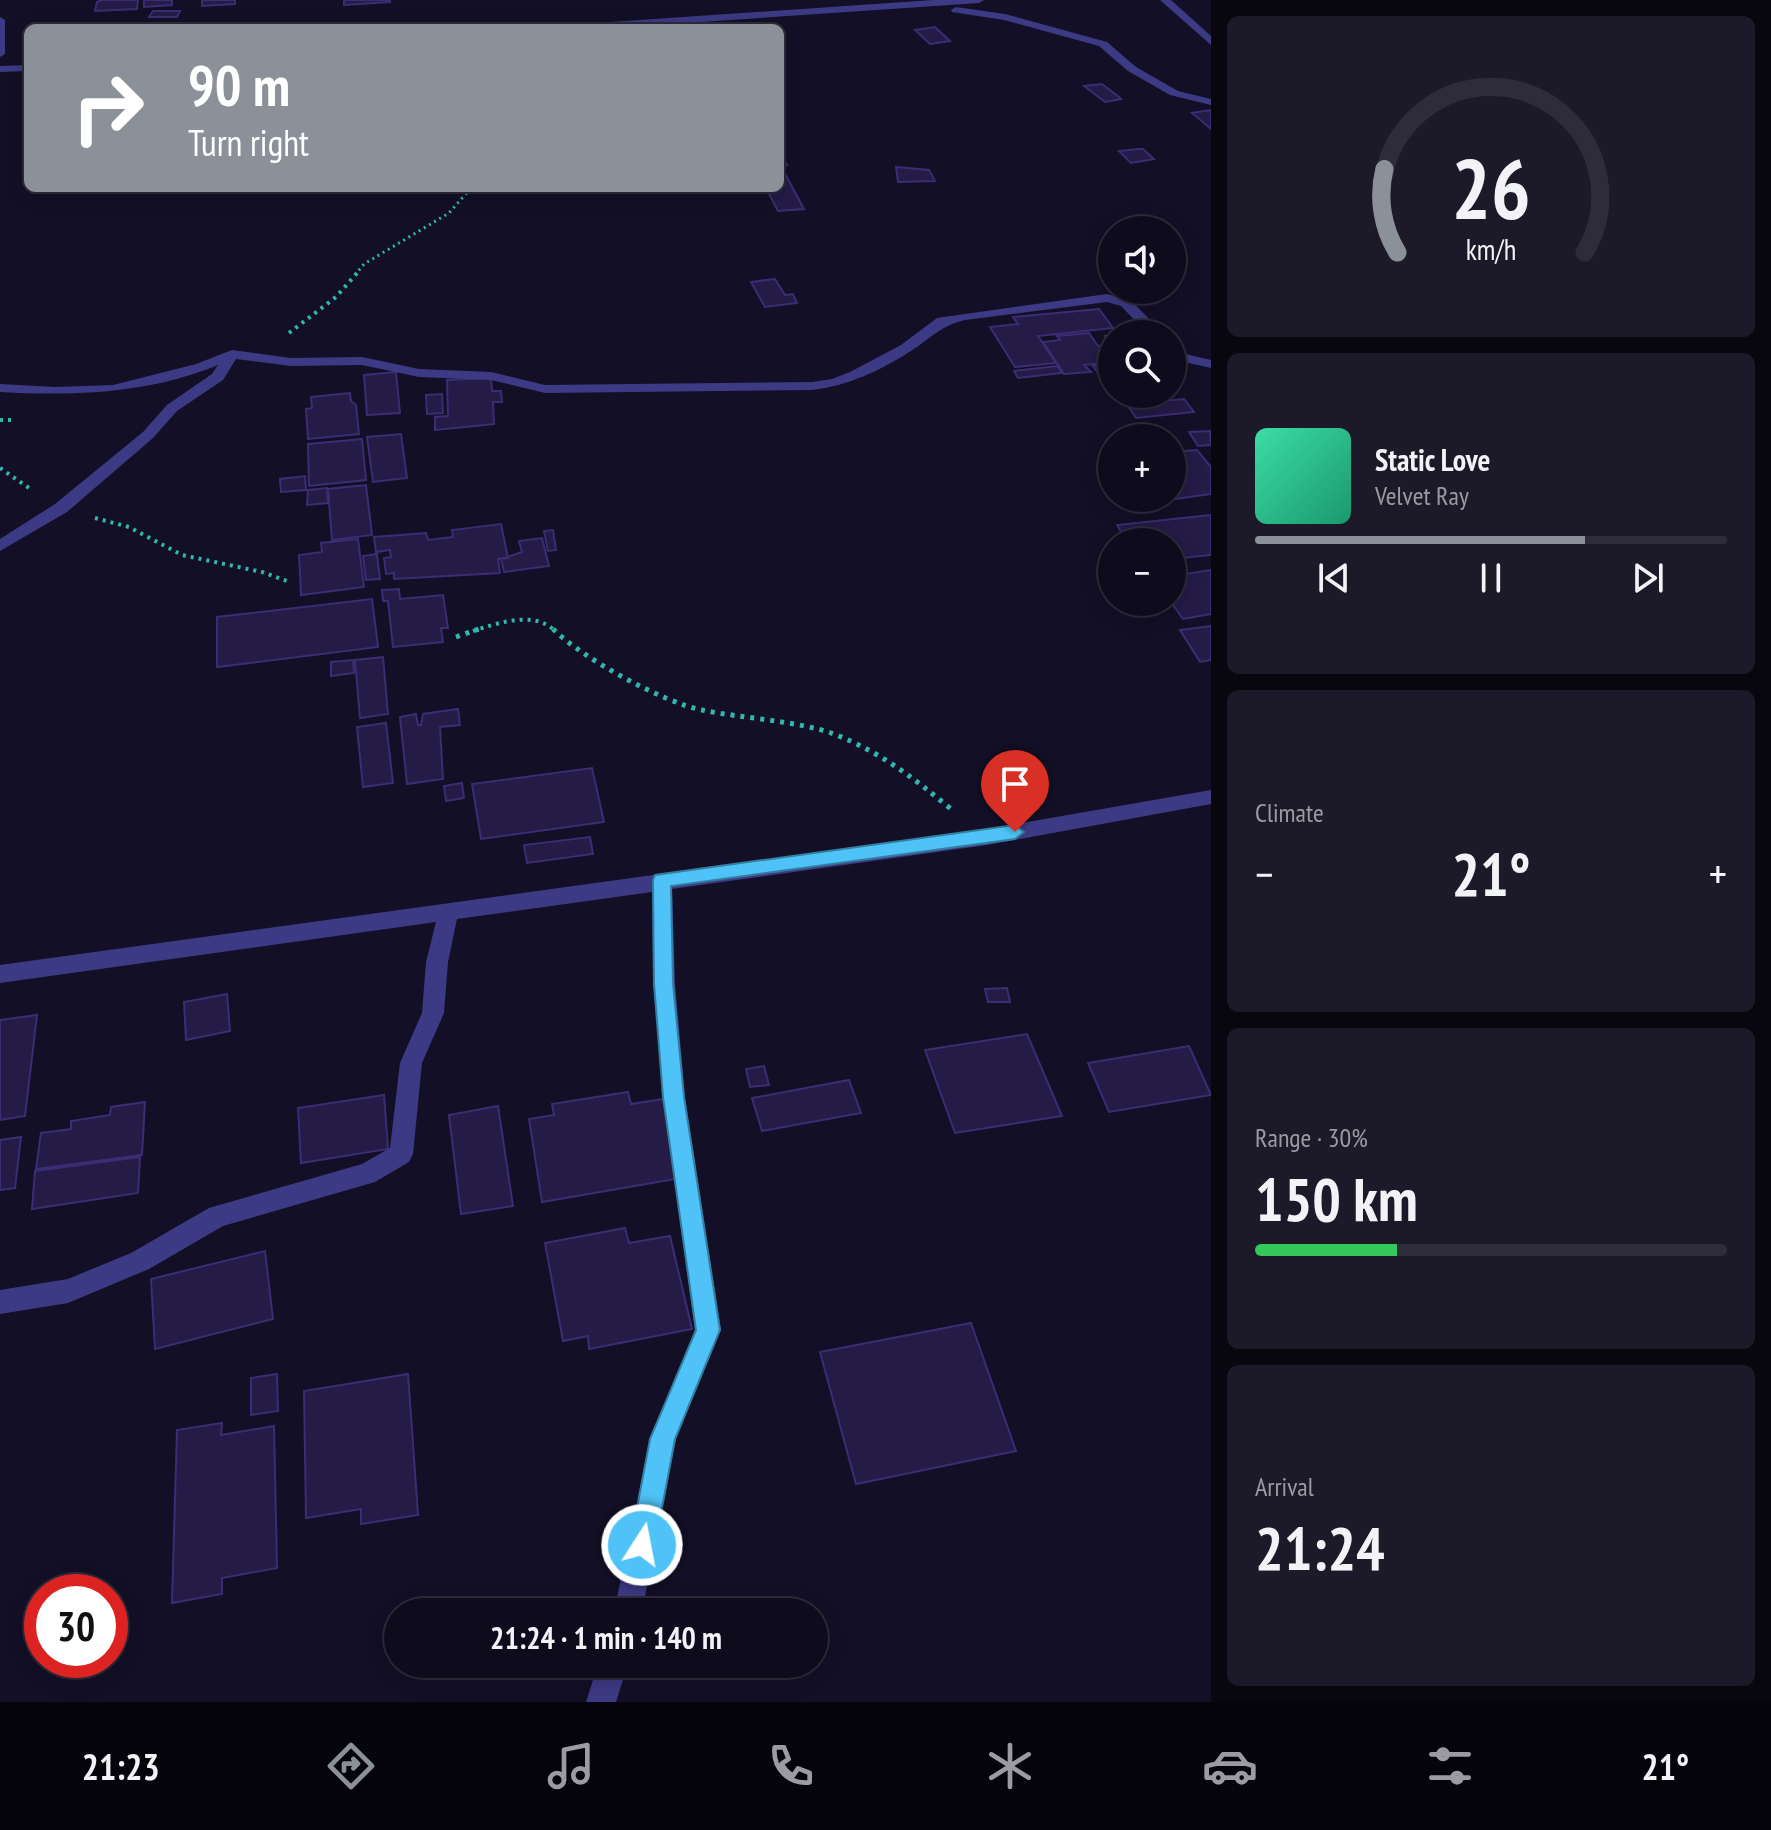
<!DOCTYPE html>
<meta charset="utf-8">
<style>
body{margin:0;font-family:"PT Sans Narrow",sans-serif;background:#1c1929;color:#f1f3f6;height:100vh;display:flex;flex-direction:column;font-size:30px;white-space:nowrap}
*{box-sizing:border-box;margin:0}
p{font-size:26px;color:#9b9ba3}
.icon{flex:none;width:44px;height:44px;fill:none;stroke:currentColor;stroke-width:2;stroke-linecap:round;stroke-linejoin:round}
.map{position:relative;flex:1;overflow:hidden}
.drawer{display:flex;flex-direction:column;gap:16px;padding:16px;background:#08060f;width:560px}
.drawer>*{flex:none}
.hud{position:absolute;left:24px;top:24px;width:760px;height:168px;border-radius:12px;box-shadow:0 4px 20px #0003,0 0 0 2px #2e2b3b;background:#8c9099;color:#fff;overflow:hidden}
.buttons{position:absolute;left:1098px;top:216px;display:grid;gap:16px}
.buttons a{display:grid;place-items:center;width:88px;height:88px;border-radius:50%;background:#0e0b1c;box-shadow:0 4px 20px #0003,0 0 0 2px #2e2b3b;font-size:40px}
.speed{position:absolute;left:24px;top:1574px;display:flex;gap:16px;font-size:40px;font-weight:700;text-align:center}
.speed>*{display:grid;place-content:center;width:104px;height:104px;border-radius:50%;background:#0e0b1c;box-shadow:0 4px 20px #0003,0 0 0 2px #2e2b3b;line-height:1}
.speed .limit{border:12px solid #d22;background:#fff;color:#111}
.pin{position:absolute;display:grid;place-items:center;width:68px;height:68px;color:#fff;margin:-82px -34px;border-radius:50% 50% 50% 0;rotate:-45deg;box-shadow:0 0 8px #0007}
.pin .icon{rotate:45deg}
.me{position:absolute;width:88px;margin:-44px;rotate:11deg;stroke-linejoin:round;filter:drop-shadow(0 0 6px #0008)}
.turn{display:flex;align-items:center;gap:28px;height:168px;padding:0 32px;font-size:36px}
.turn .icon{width:104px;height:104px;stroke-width:2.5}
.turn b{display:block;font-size:56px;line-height:68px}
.big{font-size:60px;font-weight:600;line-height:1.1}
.drawer .tile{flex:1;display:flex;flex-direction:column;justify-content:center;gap:12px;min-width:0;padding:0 28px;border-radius:12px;background:#1c1929}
.drawer .dial{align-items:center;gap:0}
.dial svg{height:208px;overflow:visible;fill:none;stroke:#2e2b3b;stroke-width:7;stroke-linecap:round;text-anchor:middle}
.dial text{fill:#f1f3f6;stroke:none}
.song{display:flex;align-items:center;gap:24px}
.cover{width:96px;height:96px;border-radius:12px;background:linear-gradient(135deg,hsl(160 70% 55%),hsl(160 70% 35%))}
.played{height:8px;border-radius:4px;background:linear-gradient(90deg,#8c9099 70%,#2e2b3b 70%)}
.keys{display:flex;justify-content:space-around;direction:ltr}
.heat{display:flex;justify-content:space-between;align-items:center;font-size:44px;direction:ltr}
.charge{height:12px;border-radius:6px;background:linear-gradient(90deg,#34c759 30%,#2e2b3b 0)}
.trip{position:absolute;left:384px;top:1598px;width:444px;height:80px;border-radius:40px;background:#0e0b1c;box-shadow:0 4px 20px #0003,0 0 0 2px #2e2b3b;font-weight:600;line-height:80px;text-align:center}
.menu{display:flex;height:128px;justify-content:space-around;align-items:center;background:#06040b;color:#9b9ba3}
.menu .icon{width:56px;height:56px}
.menu .on{color:#8c9099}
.menu b{font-size:36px;color:#f1f3f6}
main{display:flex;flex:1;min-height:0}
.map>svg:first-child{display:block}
</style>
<main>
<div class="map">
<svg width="1211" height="1702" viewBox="0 0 1211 1702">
<rect width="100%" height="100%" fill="#130f26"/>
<path fill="#241b47" stroke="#3b2d73" stroke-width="2" d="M102 0H138L137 9 95 11 97 2Z
M144 0H172V5L144 7Z
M202 0H235V4L202 6Z
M344 0H390V2L344 5Z
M153 11H180L177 17H149Z
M935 27 950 41 930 44 915 30Z
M1102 84 1119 97 1121 99 1105 102 1084 86Z
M1211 110V129L1192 113Z
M1139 149H1143L1154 159 1131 163 1119 151Z
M780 153 787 165 781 166 804 209 778 211 766 188H780Z
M896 167 929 170 935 181 898 182Z
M775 279 785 295 793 294 797 303 765 307 751 282Z
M1099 309 1113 328 1038 336 1056 363 1015 367 990 327 1018 324 1013 317Z
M1089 333 1098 346 1111 345 1105 336 1112 335V362L1084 365 1091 372 1064 374 1043 342 1060 340 1057 336Z
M1112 364V385L1109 381H1104L1093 366Z
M1057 366 1062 373 1018 378 1014 371Z
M396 372 400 413 367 415 364 375Z
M491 378 492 391H501L502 402H493L494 424 435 430V417L448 416 447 380Z
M350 393 351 401 356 405 359 434 308 439 306 409 312 408 311 397Z
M442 394 443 413 427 414 426 395Z
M1118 394H1166V395L1123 400Z
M1184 399 1194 412 1136 418 1127 404Z
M1210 431 1211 445 1198 446 1189 432Z
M401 434 407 478 373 482 367 437Z
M362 439 366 480 309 486 308 444Z
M1197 450 1211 467V494L1168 500 1172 498V452Z
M305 476 306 490 281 492 280 479Z
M366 485 372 535 332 540 328 489Z
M327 488 328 503 307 505 308 490Z
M1211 515V555L1172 559V542H1127L1117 525Z
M501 524 508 558 498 559 500 573 394 579V573L386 574 384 558 391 557 390 550 376 552 374 537 426 533 428 540 453 537 452 530Z
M553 530 556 550 548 551 544 531Z
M542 538 549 566 504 572 501 559 522 552 519 541Z
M358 539 364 587 301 595 299 555 322 552 321 543Z
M377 554 380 579 366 580 363 556Z
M1211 570V614L1183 619 1171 602 1172 576Z
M399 589 400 599 443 595 448 628H441L443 642 393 647 388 601H383L382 590Z
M372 599 378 647 217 667V617Z
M1211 626V660L1200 662 1180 630Z
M383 657 388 714 360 718 355 660Z
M353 660 354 673 331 676V662Z
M458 709 460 725 440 727 443 779 407 784 400 717 416 714 418 725H421L423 714Z
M386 723 393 783 363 787 357 727Z
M592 768 604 822 481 839 472 784Z
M462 783 464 798 446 801 444 786Z
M590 837 593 854 527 863 524 845Z
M1007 988 1010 1002H988L985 989Z
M227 994 230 1031 186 1040 184 1002Z
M37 1015 25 1116 0 1120V1020Z
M1027 1034 1062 1116 955 1133 925 1050Z
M1189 1046 1211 1095 1109 1112 1088 1063Z
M764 1066 769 1085 750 1087 746 1069Z
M849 1080 861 1113 762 1131 752 1098Z
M628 1092 631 1104 663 1099 681 1178 542 1202 529 1119 554 1115 552 1104Z
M384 1095 388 1149 301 1163 298 1108Z
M145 1102 142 1155 36 1169 41 1133 71 1129V1121L110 1115 111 1107Z
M498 1106 513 1206 461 1214 449 1115Z
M21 1137 15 1188 0 1190V1140Z
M140 1157 138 1193 32 1209 35 1171Z
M625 1228 629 1243 670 1236 692 1329 589 1349 588 1336 563 1341 545 1243Z
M265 1251 273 1319 155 1349 151 1279Z
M971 1323 1016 1451 856 1484 820 1352Z
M277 1374 278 1411 251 1415V1378Z
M408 1374 418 1515 361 1524V1509L306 1518 304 1391Z
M222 1423 221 1435 274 1426 277 1568 222 1578V1594L172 1603 177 1430Z"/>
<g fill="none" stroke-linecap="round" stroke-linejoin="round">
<path stroke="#2fb8b0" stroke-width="3" stroke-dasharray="2 4" stroke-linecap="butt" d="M355 275 364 264 449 213 471 188"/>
<path stroke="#2fb8b0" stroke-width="4" stroke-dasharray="3 5" stroke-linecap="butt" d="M289 333 336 297 357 273
M0 420H11
M0 468 32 490
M95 518 129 527 182 555 262 572 287 581
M473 631C498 623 534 610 555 631"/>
<path stroke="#2fb8b0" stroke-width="5" stroke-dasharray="4 6" stroke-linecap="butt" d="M553 629C582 658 662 702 702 710 740 718 799 721 834 734 882 753 912 777 951 809
M456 637 479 629"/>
<path fill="#3d3a85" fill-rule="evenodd" d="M933 0H984L979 3 613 28H561L566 25Z
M1160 0H1171L1211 36V45Z
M956 7 1005 14 1107 42 1136 67 1178 91 1211 99V105L1170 95 1128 71 1099 46 1004 20 952 12 951 10Z
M0 17 5 20V54L0 57Z
M28 65V71L0 72V66Z
M1107 294 1131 300 1163 334H1148L1121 306 1107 302 965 320C940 326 931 338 911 351 881 370 848 386 812 390L545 393 491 380 419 377 362 365 291 366 236 359 223 380 177 411 153 438 67 512 0 551V539L55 504 143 432 167 405 212 374 218 365C148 394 74 396 0 392V384L55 387 113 385 196 364 232 350 291 358 362 357 419 369 491 372 545 385 812 382 832 379 850 372 901 345 937 318Z
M1172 346 1189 355 1211 360V368L1179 361 1172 356Z
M1211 790V804L987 845 672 889 675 983 685 1097 721 1330 676 1439 642 1612H614L650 1439 695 1330 663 1097 653 983 652 892 457 919 448 962 444 1013 422 1063 413 1154 409 1162 375 1182 223 1226 149 1269 68 1303 0 1314V1290L68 1279 131 1253 209 1208 362 1164 390 1148 400 1063 422 1013 426 962 436 922 0 983V965L987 829Z
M598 1664H628L616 1702H586Z"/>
</g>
<path fill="#4fc3f7" stroke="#337fa1" stroke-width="2" d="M1015 825 1024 832 1015 839 671 886 673 983 684 1097 720 1330 675 1439 655 1545 651 1554 642 1558 633 1554 630 1545 650 1439 696 1330 663 1097 654 983 653 880 655 875Z"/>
</svg>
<div class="buttons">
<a><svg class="icon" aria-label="sound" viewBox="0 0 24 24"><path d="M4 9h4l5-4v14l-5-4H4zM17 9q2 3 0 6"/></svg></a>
<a><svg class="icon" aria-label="search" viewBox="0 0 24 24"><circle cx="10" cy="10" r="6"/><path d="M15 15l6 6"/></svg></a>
<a>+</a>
<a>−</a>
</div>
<div class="speed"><div class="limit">30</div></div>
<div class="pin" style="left:1015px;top:832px;background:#d93025"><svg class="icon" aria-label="arrive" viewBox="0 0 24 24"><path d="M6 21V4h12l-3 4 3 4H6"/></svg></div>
<svg class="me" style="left:642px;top:1545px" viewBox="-20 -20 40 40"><circle r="17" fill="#4fc3f7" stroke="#fff" stroke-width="3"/><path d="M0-11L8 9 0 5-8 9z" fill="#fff"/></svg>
<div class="trip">21:24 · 1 min · 140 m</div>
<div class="hud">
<div class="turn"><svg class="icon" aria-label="right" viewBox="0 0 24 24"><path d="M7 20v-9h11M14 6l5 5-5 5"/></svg><div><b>90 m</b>Turn right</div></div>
</div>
</div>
<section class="drawer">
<div class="tile dial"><svg viewBox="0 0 100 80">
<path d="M14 69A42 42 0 1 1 86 69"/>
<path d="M14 69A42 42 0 0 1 9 37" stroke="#8c9099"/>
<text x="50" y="56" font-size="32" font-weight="700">26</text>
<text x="50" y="72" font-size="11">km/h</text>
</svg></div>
<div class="tile">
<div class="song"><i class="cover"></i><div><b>Static Love</b><p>Velvet Ray</p></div></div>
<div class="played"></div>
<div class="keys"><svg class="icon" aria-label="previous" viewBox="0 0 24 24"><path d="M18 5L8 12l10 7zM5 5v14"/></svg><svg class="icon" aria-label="pause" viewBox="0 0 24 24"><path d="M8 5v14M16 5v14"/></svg><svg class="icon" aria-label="next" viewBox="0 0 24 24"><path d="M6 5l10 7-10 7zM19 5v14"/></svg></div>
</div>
<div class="tile"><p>Climate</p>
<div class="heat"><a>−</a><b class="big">21°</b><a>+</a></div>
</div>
<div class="tile"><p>Range · 30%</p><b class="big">150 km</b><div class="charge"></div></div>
<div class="tile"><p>Arrival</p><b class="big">21:24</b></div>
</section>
</main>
<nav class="menu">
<b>21:23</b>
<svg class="icon on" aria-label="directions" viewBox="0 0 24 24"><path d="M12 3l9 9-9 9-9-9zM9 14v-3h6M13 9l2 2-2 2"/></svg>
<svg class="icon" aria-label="music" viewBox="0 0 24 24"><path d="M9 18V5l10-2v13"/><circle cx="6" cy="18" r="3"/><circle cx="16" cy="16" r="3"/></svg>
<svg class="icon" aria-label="phone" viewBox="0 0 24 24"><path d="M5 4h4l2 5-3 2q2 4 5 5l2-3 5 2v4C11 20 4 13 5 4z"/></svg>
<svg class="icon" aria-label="climate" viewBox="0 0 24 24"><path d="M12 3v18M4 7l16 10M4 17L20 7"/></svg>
<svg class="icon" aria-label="car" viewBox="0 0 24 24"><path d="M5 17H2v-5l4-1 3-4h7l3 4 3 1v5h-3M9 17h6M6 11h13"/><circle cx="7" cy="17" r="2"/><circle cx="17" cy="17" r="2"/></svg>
<svg class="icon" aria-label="filters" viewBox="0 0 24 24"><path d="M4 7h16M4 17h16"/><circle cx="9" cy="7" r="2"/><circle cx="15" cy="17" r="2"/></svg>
<b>21°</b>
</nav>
